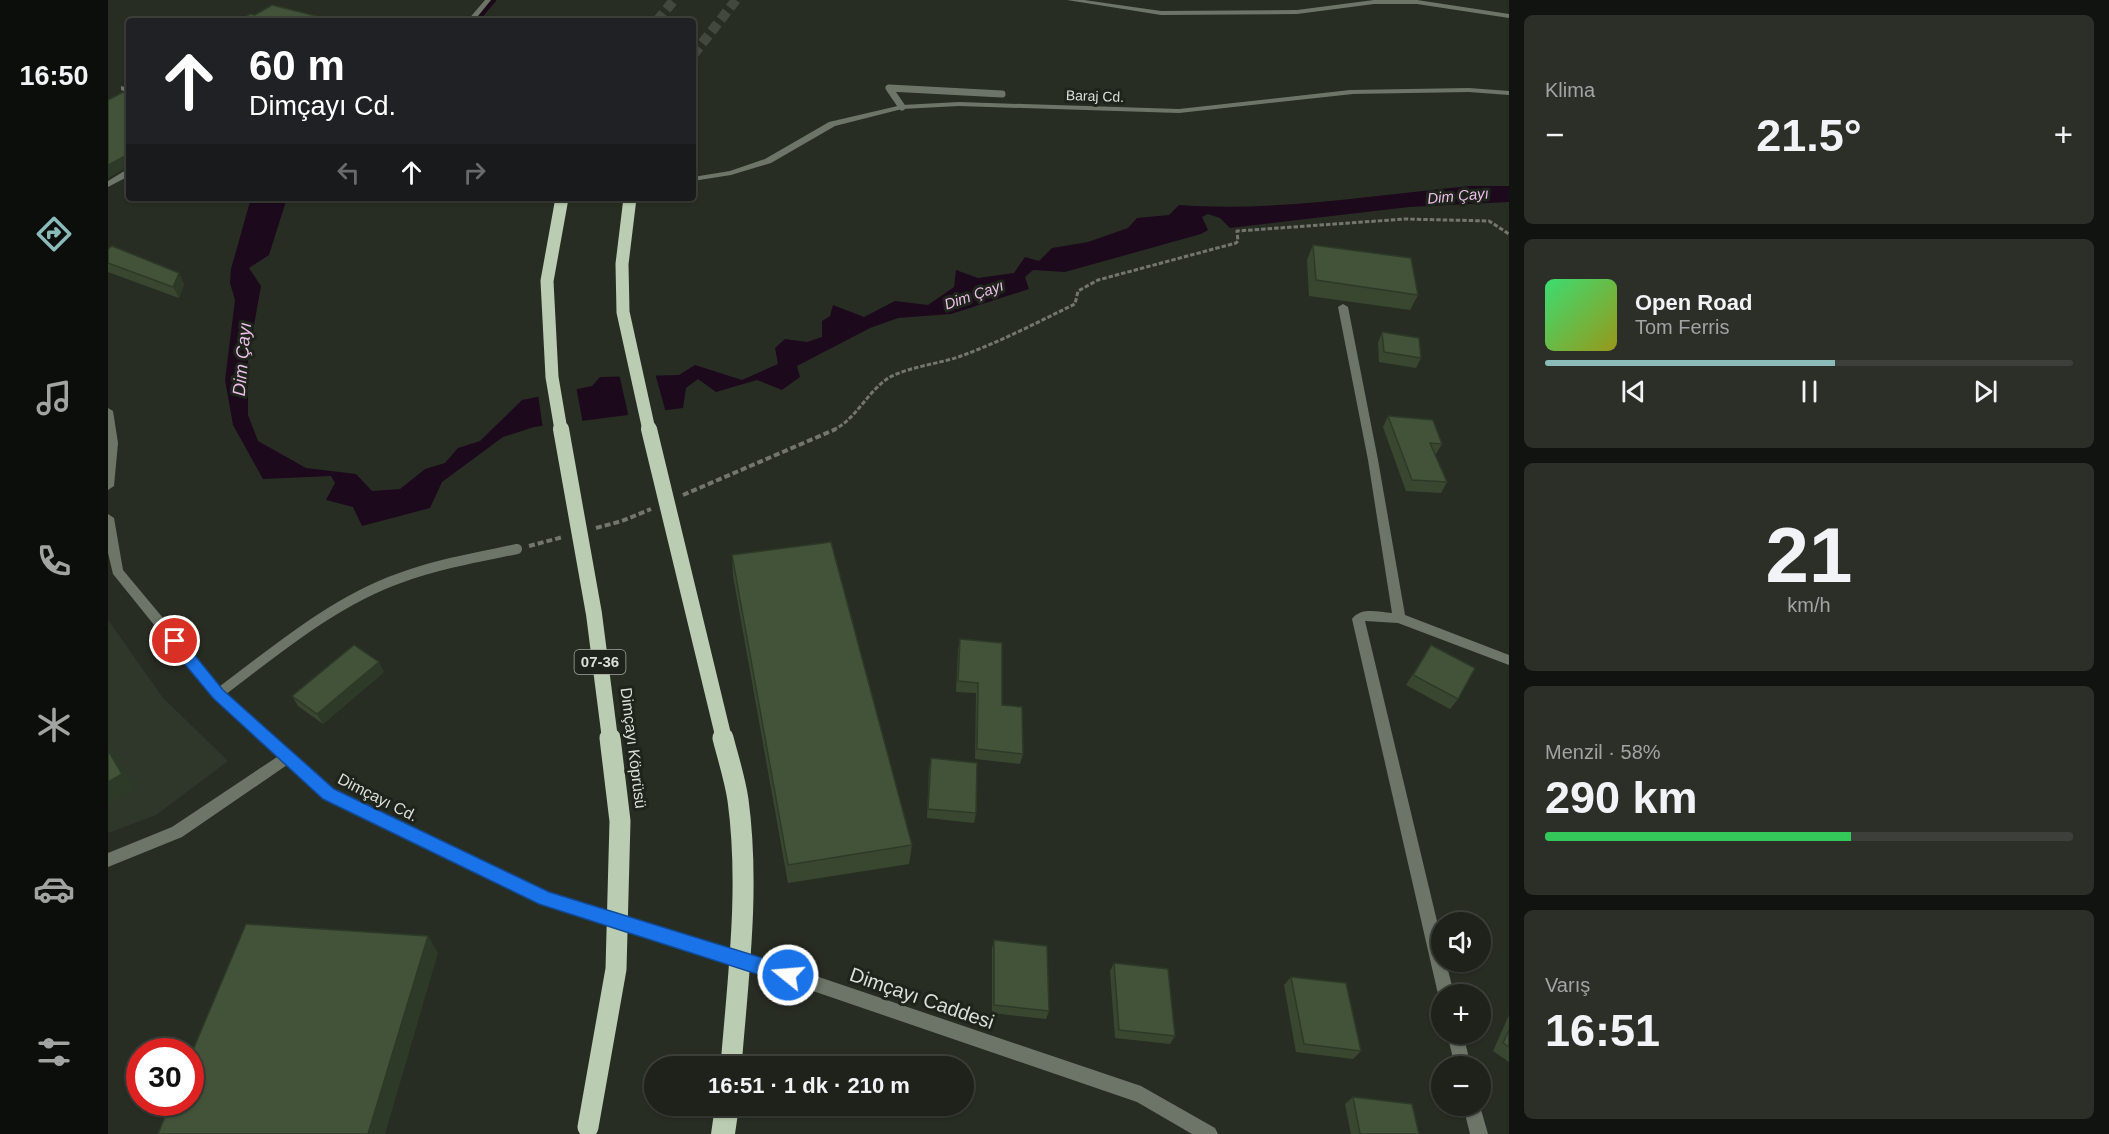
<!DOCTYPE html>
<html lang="tr">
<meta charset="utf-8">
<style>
body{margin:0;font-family:Helvetica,sans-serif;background:#2b2f28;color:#f1f3f6;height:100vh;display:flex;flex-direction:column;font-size:22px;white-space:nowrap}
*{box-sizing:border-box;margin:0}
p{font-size:20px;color:#a1a4a3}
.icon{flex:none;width:33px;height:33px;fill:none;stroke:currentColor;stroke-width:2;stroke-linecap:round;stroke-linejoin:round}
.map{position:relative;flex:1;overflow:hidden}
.side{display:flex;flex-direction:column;gap:15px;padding:15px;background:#10130f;width:600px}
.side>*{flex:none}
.hud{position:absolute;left:18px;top:18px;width:570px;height:183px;border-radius:6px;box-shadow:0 2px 4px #0004,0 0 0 2px #3c3f3a;background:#202124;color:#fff;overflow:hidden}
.controls{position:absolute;left:1323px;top:912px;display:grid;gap:12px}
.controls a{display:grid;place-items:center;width:60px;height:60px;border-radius:50%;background:#1e221b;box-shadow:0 2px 4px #0004,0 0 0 2px #3c3f3a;font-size:30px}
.speed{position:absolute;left:18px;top:1038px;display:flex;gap:12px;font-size:30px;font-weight:700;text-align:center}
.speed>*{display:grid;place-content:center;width:78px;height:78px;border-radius:50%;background:#1e221b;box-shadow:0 2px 4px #0004,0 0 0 2px #3c3f3a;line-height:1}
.speed .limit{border:9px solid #d22;background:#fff;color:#111}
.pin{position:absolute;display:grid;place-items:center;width:51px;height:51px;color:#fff;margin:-26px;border:3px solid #fff;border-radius:50%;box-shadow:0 2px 6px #0007}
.me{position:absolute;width:66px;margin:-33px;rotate:287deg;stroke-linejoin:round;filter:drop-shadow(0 0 4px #0008)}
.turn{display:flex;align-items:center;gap:21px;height:126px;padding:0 24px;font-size:27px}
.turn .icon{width:78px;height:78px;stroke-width:2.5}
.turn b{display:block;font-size:42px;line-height:51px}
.lanes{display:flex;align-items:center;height:57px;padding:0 24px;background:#0003;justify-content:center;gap:30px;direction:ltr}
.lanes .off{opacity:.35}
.big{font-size:45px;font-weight:800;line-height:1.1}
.side .tile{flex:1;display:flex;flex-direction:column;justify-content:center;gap:9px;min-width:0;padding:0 21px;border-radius:9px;background:#2b2f28}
.side .dial{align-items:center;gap:0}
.dial b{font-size:78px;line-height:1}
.song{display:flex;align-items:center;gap:18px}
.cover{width:72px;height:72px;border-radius:9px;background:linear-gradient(135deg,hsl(140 70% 55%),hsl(60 70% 35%))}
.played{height:6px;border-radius:3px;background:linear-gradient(90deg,#8bbbb9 55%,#3c3f3a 55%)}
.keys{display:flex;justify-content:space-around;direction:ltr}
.heat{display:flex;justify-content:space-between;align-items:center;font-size:33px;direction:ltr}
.charge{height:9px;border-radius:4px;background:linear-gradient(90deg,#34c759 58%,#3c3f3a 0)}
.trip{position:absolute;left:536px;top:1056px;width:330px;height:60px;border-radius:30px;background:#1e221b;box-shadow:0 2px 4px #0004,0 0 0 2px #3c3f3a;font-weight:800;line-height:60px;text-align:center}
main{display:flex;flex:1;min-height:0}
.tab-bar{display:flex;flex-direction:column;width:108px;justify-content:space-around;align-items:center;background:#0c0e0b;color:#a1a4a3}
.tab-bar .icon{width:42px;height:42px}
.tab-bar .active{color:#8bbbb9}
.tab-bar b{font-size:27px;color:#f1f3f6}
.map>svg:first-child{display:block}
</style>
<main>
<nav class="tab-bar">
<b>16:50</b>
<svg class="icon active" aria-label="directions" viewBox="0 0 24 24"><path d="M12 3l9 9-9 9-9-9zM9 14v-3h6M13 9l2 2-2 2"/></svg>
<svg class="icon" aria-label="music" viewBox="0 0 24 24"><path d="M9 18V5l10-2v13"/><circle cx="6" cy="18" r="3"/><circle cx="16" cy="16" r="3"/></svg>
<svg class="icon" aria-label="phone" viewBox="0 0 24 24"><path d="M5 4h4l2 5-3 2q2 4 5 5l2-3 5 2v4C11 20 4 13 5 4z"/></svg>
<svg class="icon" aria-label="climate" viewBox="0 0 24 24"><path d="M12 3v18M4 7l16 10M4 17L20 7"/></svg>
<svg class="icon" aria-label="car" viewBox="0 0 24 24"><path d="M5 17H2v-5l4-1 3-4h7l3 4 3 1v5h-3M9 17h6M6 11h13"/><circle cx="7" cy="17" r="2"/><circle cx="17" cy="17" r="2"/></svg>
<svg class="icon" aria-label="filters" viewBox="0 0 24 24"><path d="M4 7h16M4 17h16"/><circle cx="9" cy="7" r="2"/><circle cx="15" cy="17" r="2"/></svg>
</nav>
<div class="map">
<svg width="1401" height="1134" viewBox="0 0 1401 1134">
<rect width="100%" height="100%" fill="#282d24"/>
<path fill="#2f372a" d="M0 620 55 698 120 761 48 815 0 833Z"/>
<path fill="#1c091c" d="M1362 186H1401V202L1301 207 1122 228 1112 218 1100 214 1094 217 1100 230 1093 234 957 272 925 270 917 277 921 289 843 314 790 318 762 328 689 366 692 377 674 390 649 380 608 392 590 379 578 388 575 408 426 427 395 437 334 482 322 508 254 526 245 507 218 500 227 483 223 476 155 479 125 425 117 380 127 300 122 283 123 269 143 198H179L161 255 141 268 153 286 140 359V415L150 441 198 468 248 474 264 491 292 489 317 469 337 463 350 448 372 441 414 400 484 386 492 377 571 375 587 365 634 380 670 364 667 348 677 339 699 342 714 337V321L722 316 725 305 756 317 787 301 820 305 846 287 848 270 870 278 906 273 917 257 931 261 944 248 980 242 1020 228 1029 218 1061 215 1071 205C1168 212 1266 195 1362 186Z"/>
<path fill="#282d24" d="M547 373 558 413 521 418 511 374Z
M468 386 475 424 435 429 430 394Z"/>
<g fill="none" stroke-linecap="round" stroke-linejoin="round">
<path stroke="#1c091c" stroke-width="4.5" d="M368 21 386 0"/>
<path stroke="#43483f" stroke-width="10" stroke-dasharray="10 5" stroke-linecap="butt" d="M549 21 566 0
M585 55 628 0"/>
<path stroke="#72766e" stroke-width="3" stroke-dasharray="4.5 2" stroke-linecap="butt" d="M725 430C747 421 760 390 782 377 804 366 831 364 853 356 892 342 930 322 967 304L970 291 990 280 1128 243 1130 241 1129 231 1297 219 1381 221 1401 234"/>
<path stroke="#72766e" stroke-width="4" stroke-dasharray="6 3" stroke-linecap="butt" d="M575 495 728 429
M488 528 514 521 543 509
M421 546 455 537"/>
<path stroke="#6d7568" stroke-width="7" d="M794 107 781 88 894 94"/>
<path stroke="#6d7568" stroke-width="10" d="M110 694C166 652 226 601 292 578 330 564 370 557 409 549"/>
<path fill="#6d7568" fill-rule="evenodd" d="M959 0H976L1053 11 1189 10 1266 0H1309L1401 14V18L1309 4H1266L1189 14 1053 15Z
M13 86 21 88V93L13 90Z
M1361 88 1401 91V95L1361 92 1242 94 1238 92 1242 90Z
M18 170H21V176L0 187V181Z
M1235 304 1240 307 1270 460 1297 615 1401 655V665L1290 623 1257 621 1334 942V962H1338L1346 994H1334V1000L1330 994 1244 619C1253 607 1270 612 1284 613L1260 460 1230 307Z
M0 408 5 411 10 443 6 486 0 490Z
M0 514 6 518 15 570 115 690 225 790 440 893 702 974 1033 1086 1107 1128 1110 1134H1084L1029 1102 702 990 432 904 215 798 179 765 74 837 0 867V853L64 827 169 757 105 698 5 574 0 553Z
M1339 1034H1355L1363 1066H1347Z
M1355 1106H1372L1380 1134H1362Z"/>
<path fill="#6d7568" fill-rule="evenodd" d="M377 0H383L366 21H359Z
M1242 90 1246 92 1245 94 1071 113 851 106 794 109 727 126 663 163 623 175 585 181V177L622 171 657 159 721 122 794 105 851 102 1071 109Z"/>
<path fill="#baccb1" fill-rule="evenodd" d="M607 1106H631L627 1134H603Z"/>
<path stroke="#baccb1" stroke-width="13" d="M522 198 514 264 515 312 541 430
M453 430 444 377 439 281 454 198"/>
<path stroke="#baccb1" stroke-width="16" d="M453 429 486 614 502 739
M541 429 616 739"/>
<path stroke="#baccb1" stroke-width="21" d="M615 738C620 758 627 779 630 800 642 888 630 978 623 1066
M480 1127 508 969 512 821 502 738"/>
</g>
<path fill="#394731" d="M1205 245 1310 295 1302 310 1201 296 1199 260Z
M0 249 76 284 71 298 0 272Z
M1274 332 1313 358 1308 368 1271 362 1270 343Z
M1280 416 1334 444 1328 454H1327L1339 482 1333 493 1298 491 1275 427Z
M624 555 804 845 801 864 680 883 625 576Z
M852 639 894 705 915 754 912 764 867 759 868 693 848 692 850 649Z
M1323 645 1350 699 1342 709 1298 685Z
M276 672 215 724 190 706 184 696Z
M823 758 868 813 866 823 819 818 821 768Z
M886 940 941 1011 938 1019 884 1013V949Z
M1006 963 1067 1036 1062 1044 1007 1038 1002 971Z
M1183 977 1253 1051 1245 1059 1188 1052 1176 985Z
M1401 1015V1062L1385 1051Z
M1245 1097 1311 1134H1243L1237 1104Z"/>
<path fill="#2e3a28" d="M212 17 213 21H204Z
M21 154V166L0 178V165Z
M71 273 76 284 71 298 65 287Z
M271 662 276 672 215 724 209 714Z
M0 745 27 788 0 804Z
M320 936 330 953 277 1134H260Z"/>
<path fill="#425339" stroke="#2e3a28" stroke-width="1.5" d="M164 5 212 17 204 21H130L142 14 147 15Z
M21 89V154L0 165V100Z
M1205 245 1303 258 1310 295 1208 280Z
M4 246 71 273 65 287 0 263V249Z
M1274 332 1311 338 1313 358 1276 352Z
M1280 416 1325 420 1334 444 1322 443 1339 482 1304 480Z
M723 542 804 845 680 865 624 555Z
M852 639 894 643V705L914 707 915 754 869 749 870 683 850 681Z
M246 645 271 662 209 714 184 696Z
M1323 645 1367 668 1350 699 1305 675Z
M0 750 14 774 0 782Z
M823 758 869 763 868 813 820 809Z
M138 924 320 936 260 1134H50L63 1102H82V1057Z
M886 940 939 946 941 1011 886 1005Z
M1006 963 1060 969 1067 1036 1011 1030Z
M1183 977 1238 983 1253 1051 1196 1044Z
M1401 1030V1047L1395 1043Z
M1245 1097 1304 1104 1311 1134H1252Z"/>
<path fill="#1a73e8" stroke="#114b97" stroke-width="1.5" d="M67 635 72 637 115 690 226 789 441 892 680 966 686 969 689 975 686 981 680 984 431 904 215 799 105 698 61 645 59 641 61 637Z"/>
<g text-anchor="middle" stroke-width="6" stroke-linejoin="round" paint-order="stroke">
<g font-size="14" fill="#dbdfd9" stroke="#1e241b">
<text transform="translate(987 96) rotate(2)" y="5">Baraj Cd.</text>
</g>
<g font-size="15" font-style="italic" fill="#edbfea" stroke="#1e241b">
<text transform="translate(1350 196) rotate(-5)" y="5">Dim Çayı</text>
<text transform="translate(866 295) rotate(-19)" y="5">Dim Çayı</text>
</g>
<rect fill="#1e241b" stroke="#a2a7a0" stroke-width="1.5" x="466.5" y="650" width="51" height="24" rx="4.5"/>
<g font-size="15" font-weight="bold" fill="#dbdfd9">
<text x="492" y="667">07-36</text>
</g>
<g font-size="16" fill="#dbdfd9" stroke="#1e241b">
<text transform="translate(526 748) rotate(83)" y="6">Dimçayı Köprüsü</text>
<text transform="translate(270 797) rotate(27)" y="6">Dimçayı Cd.</text>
</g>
<g font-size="18" font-style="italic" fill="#edbfea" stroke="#1e241b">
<text transform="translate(134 359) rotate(-85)" y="6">Dim Çayı</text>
</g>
<g font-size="20" fill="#dbdfd9" stroke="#1e241b">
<text transform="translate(814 998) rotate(19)" y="7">Dimçayı Caddesi</text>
</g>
</g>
</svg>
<div class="controls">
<a><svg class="icon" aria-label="sound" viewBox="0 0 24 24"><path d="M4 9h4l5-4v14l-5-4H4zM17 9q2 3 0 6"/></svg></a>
<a>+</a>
<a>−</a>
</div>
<div class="speed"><div class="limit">30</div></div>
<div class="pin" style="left:67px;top:641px;background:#d93025"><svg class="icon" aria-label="arrive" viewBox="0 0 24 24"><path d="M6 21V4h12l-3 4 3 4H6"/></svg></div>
<svg class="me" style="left:680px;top:975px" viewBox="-20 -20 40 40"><circle r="17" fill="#1a73e8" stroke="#fff" stroke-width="3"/><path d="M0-11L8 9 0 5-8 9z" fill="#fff"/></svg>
<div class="trip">16:51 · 1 dk · 210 m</div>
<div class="hud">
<div class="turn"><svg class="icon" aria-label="ahead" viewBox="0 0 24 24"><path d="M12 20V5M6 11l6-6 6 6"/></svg><div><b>60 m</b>Dimçayı Cd.</div></div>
<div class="lanes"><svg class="icon off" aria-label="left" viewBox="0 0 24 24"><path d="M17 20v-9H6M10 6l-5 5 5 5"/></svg><svg class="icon" aria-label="ahead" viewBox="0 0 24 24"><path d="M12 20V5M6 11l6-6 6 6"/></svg><svg class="icon off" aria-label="right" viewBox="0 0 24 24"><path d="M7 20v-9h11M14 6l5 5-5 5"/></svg></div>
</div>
</div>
<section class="side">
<div class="tile"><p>Klima</p>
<div class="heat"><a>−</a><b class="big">21.5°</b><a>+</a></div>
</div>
<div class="tile">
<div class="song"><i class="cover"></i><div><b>Open Road</b><p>Tom Ferris</p></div></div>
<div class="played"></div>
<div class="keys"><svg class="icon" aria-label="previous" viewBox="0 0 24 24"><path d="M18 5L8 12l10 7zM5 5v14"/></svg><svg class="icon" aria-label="pause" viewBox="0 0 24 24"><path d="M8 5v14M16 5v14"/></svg><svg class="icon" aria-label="next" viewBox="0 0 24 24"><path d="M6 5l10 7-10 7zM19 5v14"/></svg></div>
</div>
<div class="tile dial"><b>21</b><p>km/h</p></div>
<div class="tile"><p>Menzil · 58%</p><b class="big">290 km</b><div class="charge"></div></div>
<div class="tile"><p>Varış</p><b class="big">16:51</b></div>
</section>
</main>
